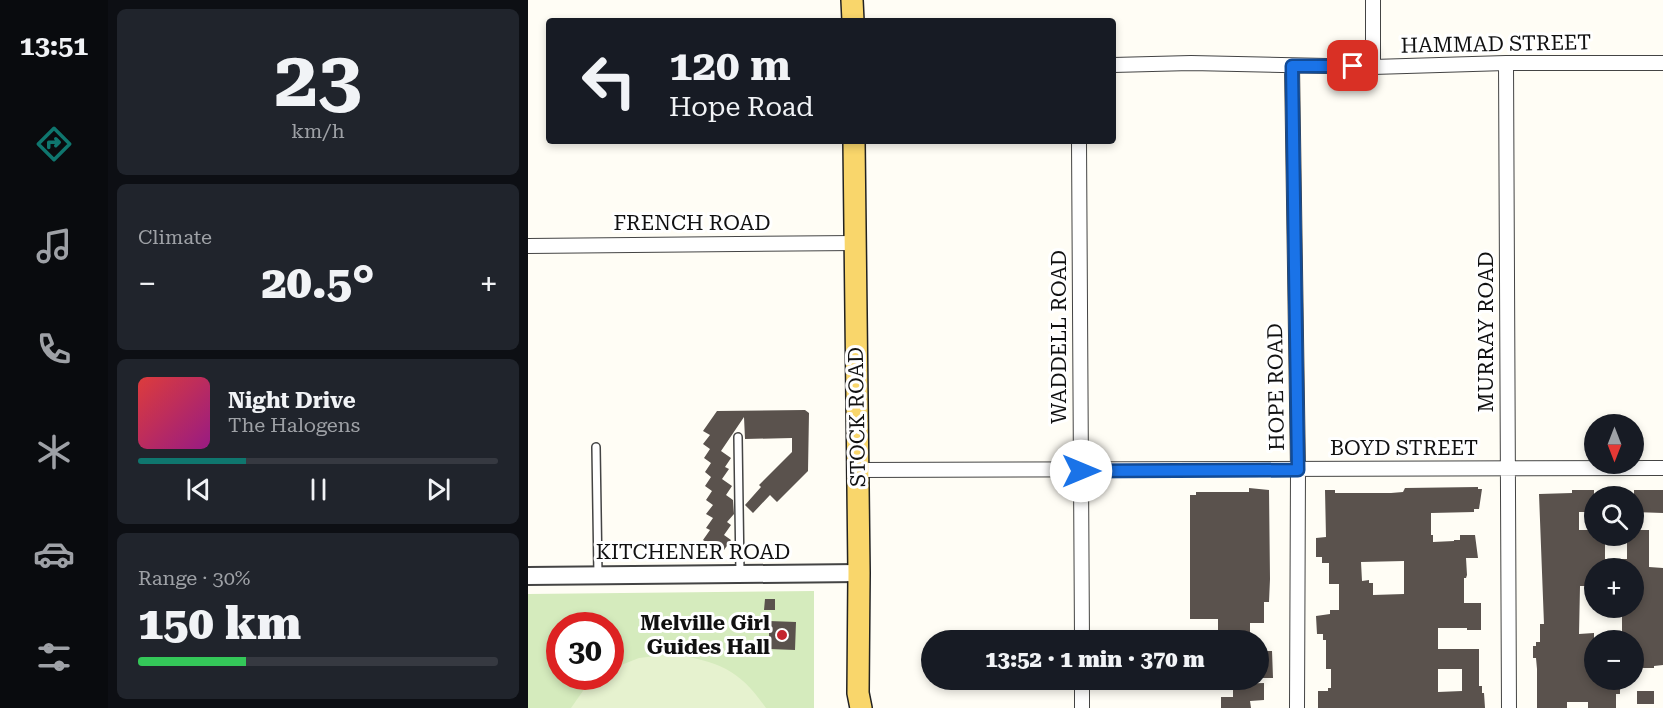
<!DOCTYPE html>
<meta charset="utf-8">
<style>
body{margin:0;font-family:"Roboto Serif",serif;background:#20242c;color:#f1f3f6;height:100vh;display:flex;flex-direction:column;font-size:22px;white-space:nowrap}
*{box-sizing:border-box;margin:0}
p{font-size:20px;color:#9ea1a6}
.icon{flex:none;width:33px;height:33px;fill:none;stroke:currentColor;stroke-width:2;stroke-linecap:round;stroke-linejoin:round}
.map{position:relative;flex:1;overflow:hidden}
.drawer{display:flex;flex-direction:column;gap:9px;padding:9px;background:#0d0f14;width:420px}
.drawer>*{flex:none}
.banner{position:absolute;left:18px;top:18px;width:570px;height:126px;border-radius:6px;box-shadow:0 3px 9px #0003;background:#171b24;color:#f1f3f6;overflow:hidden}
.needle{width:39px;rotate:180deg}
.controls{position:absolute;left:1056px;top:414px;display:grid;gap:12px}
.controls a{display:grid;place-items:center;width:60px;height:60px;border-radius:50%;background:#171b24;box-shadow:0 3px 9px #0003;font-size:30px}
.speed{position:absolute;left:18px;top:612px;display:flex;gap:12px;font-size:30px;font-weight:700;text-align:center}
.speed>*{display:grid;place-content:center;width:78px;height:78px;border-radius:50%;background:#171b24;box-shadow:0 3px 9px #0003;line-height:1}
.speed .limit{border:9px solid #d22;background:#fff;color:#111}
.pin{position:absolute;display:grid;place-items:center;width:51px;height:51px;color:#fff;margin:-26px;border-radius:12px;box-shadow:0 3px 9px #0006}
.me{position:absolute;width:66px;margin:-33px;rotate:90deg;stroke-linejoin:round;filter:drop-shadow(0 0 4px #0008)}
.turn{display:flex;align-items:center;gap:21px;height:126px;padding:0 24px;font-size:27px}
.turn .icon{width:78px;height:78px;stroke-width:2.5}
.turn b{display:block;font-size:42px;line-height:51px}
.big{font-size:45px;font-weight:800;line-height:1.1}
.drawer .card{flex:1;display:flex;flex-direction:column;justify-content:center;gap:9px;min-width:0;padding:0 21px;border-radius:9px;background:#20242c}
.drawer .dial{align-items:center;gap:0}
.dial b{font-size:78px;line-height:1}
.song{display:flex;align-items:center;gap:18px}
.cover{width:72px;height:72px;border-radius:9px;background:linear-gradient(135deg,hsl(0 70% 55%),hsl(310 70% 35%))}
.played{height:6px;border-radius:3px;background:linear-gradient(90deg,#0f766e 30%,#363941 30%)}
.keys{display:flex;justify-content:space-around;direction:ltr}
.heat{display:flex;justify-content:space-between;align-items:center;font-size:33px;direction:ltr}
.charge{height:9px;border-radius:4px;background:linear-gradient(90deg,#34c759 30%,#363941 0)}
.trip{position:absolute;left:393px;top:630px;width:348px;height:60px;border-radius:30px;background:#171b24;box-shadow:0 3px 9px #0003;font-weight:800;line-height:60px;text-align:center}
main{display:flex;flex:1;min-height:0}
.tab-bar{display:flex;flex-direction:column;width:108px;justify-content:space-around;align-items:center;background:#090b0e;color:#9ea1a6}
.tab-bar .icon{width:42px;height:42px}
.tab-bar .selected{color:#0f766e}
.tab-bar b{font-size:27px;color:#f1f3f6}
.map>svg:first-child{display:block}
</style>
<main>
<nav class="tab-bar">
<b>13:51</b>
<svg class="icon selected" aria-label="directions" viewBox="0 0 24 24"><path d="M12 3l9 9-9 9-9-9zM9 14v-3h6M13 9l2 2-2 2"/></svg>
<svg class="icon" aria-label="music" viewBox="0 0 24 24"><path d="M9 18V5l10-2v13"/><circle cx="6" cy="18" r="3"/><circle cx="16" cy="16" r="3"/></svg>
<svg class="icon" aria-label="phone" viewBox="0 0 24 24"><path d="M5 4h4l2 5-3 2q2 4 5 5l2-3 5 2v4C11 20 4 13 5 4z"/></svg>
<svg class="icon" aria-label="climate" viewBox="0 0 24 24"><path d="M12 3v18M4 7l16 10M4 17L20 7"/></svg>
<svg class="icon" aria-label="car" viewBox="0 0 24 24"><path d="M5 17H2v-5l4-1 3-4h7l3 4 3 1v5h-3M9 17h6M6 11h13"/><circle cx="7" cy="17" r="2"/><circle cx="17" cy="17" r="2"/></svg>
<svg class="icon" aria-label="filters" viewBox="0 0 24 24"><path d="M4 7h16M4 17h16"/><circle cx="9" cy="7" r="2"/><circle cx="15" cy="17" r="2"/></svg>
</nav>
<section class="drawer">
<div class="card dial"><b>23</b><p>km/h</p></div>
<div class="card"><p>Climate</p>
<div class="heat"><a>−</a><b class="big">20.5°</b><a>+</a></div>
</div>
<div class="card">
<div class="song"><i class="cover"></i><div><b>Night Drive</b><p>The Halogens</p></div></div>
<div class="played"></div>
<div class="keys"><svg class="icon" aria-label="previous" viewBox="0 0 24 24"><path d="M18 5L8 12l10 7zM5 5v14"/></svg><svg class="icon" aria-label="pause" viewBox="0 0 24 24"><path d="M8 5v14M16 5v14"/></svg><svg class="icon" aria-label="next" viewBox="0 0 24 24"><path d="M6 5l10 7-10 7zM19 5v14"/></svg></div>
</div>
<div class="card"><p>Range · 30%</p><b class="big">150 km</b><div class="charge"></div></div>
</section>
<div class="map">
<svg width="1135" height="708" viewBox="0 0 1135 708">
<rect width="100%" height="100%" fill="#fffdf5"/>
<path fill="#d5ebbd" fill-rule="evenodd" d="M286 591V708H0V594ZM32 626H82V676H32Z"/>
<path fill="#e6f2cf" d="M145 654C191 662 211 669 238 708H43L57 688 71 677 82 676 83 669 111 658Z"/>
<path fill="#5a524d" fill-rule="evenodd" d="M277 410 281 413 280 471 249 502 242 495 225 513 217 505 233 487 231 485 264 452V438L217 439 216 417 193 451 203 458 197 467 201 469 194 479 204 486 198 495 205 500 206 514 199 522 203 525 196 535 203 540 196 550 189 545 187 548 175 540 182 530 178 528 185 518 178 514 185 505 178 500 184 491 177 486 183 477 177 472 183 463 176 458 182 449 175 444 182 435 175 431 189 411Z
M950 487V489H954L951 509H946V512L903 513V535H905V542L926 541V540H932V535H947L950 558H938L939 575 938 578H936V603H953V630H939V628H910V649H951V686H954V693H956L957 708H790V691H800V688H803V669H798V640H795V634H789L788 616 802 614V610H811V584H801V563H794V557H788V538L798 537 797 490H807V493H863L875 492 877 488ZM876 561V594L845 595V583H841V580L834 581 833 562ZM910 669H934V691L910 692Z
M721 488 741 490 742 579 741 602H736V623H722V636H690V619H662V495H668V492H721Z
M1044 490H1066V512H1051V530H1066V536H1077V559H1099V536H1106V530H1121V567L1135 568V665L1126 666V668H1115V664H1106V640H1094V608H1106V568H1066V586H1052L1051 634 1066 633V680H1092V694H1088V708H1060V702H1039V708H1009V669L1008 658H1005V646H1008V642H1012V624H1016L1011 494 1044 493Z
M1106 490H1135V513L1106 512Z
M237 599H247V610H236Z
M241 621 268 622 267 650 241 649Z
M730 651H744L745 678H730Z
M736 683V700L722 701 723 708H693V697H705V684Z
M1109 691H1126V704H1109Z"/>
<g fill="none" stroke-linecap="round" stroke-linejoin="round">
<defs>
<path id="service" d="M210 437 212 573
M68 447 70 575"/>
<path id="minor" d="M978 63 981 708
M585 65 663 63 845 67 978 63H1135
M764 66 770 470 769 708
M845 67V0
M551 141 554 640
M0 246 328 243
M330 470 1135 468
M554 680V708"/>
<path id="tertiary" d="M0 576 331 573"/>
<path id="primary" d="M324 0 325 21
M326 141 331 573 330 693 333 708"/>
</defs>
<use href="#service" stroke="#444" stroke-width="10"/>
<use href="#minor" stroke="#444" stroke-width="16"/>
<use href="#tertiary" stroke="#444" stroke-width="20"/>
<use href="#primary" stroke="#222" stroke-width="24"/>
<use href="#service" stroke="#fff" stroke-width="7"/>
<use href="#minor" stroke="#fff" stroke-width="14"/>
<use href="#tertiary" stroke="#fff" stroke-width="16"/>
<use href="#primary" stroke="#f9d66b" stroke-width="21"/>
</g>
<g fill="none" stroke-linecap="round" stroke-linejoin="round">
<defs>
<path id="route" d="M553 471 770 470 764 66H825"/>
</defs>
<use href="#route" stroke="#114b97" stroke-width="15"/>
<use href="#route" stroke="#1a73e8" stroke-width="10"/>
</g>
<circle fill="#c4262e" stroke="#fff" stroke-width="2" cx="254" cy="635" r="6"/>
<g text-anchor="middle" stroke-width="6" stroke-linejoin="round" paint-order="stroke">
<g font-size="21" fill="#111" stroke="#fff">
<text transform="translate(968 44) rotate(-1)" y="7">HAMMAD STREET</text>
<text x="164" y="230">FRENCH ROAD</text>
<text transform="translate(958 332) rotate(-90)" y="7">MURRAY ROAD</text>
<text transform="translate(531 337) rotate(-90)" y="7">WADDELL ROAD</text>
<text transform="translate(748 387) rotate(-91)" y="7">HOPE ROAD</text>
<text transform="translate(329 417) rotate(-91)" y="7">STOCK ROAD</text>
<text x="876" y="455">BOYD STREET</text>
<text x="165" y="559">KITCHENER ROAD</text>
</g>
<g font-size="21" font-weight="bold" fill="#111" stroke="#fff" text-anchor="end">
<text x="242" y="630">Melville Girl<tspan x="242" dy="24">Guides Hall</tspan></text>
</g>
</g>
</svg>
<div class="controls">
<a><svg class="needle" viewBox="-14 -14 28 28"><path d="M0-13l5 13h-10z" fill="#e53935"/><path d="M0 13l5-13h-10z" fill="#9ea1a6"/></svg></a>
<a><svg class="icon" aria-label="search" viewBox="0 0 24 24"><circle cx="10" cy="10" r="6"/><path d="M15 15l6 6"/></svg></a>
<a>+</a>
<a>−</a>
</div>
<div class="speed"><div class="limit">30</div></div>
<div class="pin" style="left:825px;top:66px;background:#d93025"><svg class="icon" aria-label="arrive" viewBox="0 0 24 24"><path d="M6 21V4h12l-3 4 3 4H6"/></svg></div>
<svg class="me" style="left:553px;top:471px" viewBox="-20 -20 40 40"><circle r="19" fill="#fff"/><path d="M0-13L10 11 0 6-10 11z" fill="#1a73e8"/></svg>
<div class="trip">13:52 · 1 min · 370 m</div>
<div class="banner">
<div class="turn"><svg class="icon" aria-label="left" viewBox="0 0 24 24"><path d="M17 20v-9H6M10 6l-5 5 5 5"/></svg><div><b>120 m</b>Hope Road</div></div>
</div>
</div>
</main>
